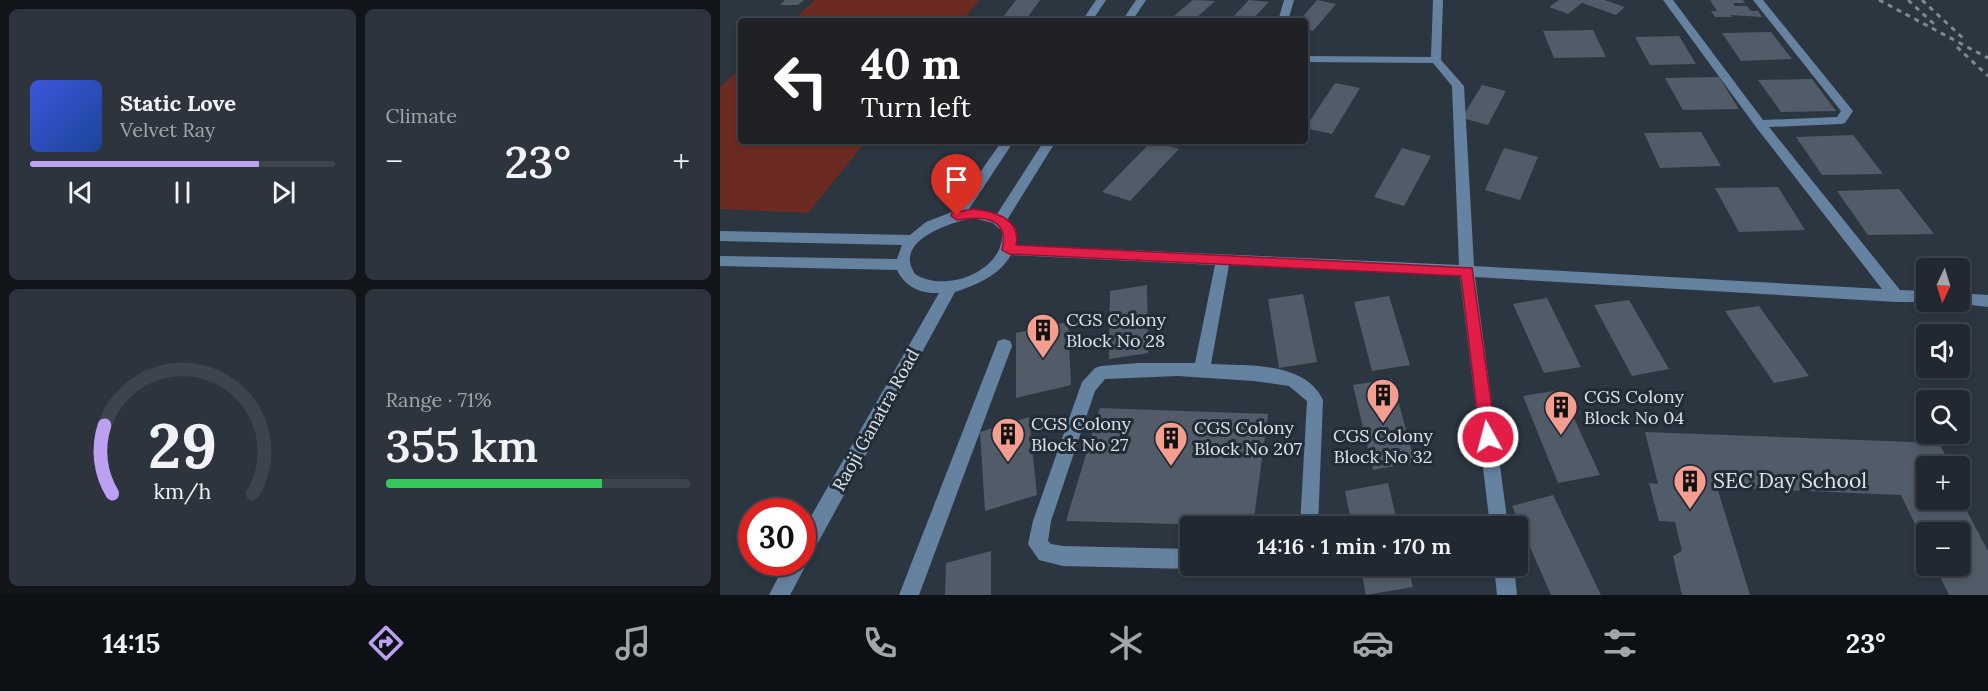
<!DOCTYPE html>
<meta charset="utf-8">
<style>
body{margin:0;font-family:Lora,serif;background:#2d343d;color:#f1f3f6;height:100vh;display:flex;flex-direction:column;font-size:22px;white-space:nowrap}
*{box-sizing:border-box;margin:0}
p{font-size:20px;color:#a2a6ab}
.icon{flex:none;width:33px;height:33px;fill:none;stroke:currentColor;stroke-width:2;stroke-linecap:round;stroke-linejoin:round}
.map{position:relative;flex:1;overflow:hidden}
.details{display:flex;flex-direction:column;gap:9px;padding:9px;background:#12161b;width:720px}
.details>*{flex:none}
.top-card{position:absolute;left:18px;top:18px;width:570px;height:126px;border-radius:6px;box-shadow:0 3px 9px #0003,0 0 0 2px #3e444d;background:#202124;color:#fff;overflow:hidden}
.needle{width:39px;rotate:184deg}
.buttons{position:absolute;left:1196px;top:258px;display:grid;gap:12px}
.buttons a{display:grid;place-items:center;width:54px;height:54px;border-radius:6px;background:#212831;box-shadow:0 3px 9px #0003,0 0 0 2px #3e444d;font-size:30px}
.speed{position:absolute;left:18px;top:498px;display:flex;gap:12px;font-size:30px;font-weight:700;text-align:center}
.speed>*{display:grid;place-content:center;width:78px;height:78px;border-radius:50%;background:#212831;box-shadow:0 3px 9px #0003,0 0 0 2px #3e444d;line-height:1}
.speed .limit{border:9px solid #d22;background:#fff;color:#111}
.pin{position:absolute;display:grid;place-items:center;width:51px;height:51px;color:#fff;margin:-62px -26px;border-radius:50% 50% 50% 0;rotate:-45deg;box-shadow:0 0 6px #0007}
.pin .icon{rotate:45deg}
.me{position:absolute;width:66px;margin:-33px;rotate:353deg;stroke-linejoin:round;filter:drop-shadow(0 0 4px #0008)}
.turn{display:flex;align-items:center;gap:21px;height:126px;padding:0 24px;font-size:27px}
.turn .icon{width:78px;height:78px;stroke-width:2.5}
.turn b{display:block;font-size:42px;line-height:51px}
.big{font-size:45px;font-weight:600;line-height:1.1}
.details .tile{flex:1;display:flex;flex-direction:column;justify-content:center;gap:9px;min-width:0;padding:0 21px;border-radius:9px;background:#2d343d}
.details .dial{align-items:center;gap:0}
.dial svg{height:156px;overflow:visible;fill:none;stroke:#3e444d;stroke-width:7;stroke-linecap:round;text-anchor:middle}
.dial text{fill:#f1f3f6;stroke:none}
.song{display:flex;align-items:center;gap:18px}
.cover{width:72px;height:72px;border-radius:9px;background:linear-gradient(135deg,hsl(230 70% 55%),hsl(220 70% 35%))}
.played{height:6px;border-radius:3px;background:linear-gradient(90deg,#bca0f2 75%,#3e444d 75%)}
.keys{display:flex;justify-content:space-around;direction:ltr}
.heat{display:flex;justify-content:space-between;align-items:center;font-size:33px;direction:ltr}
.charge{height:9px;border-radius:4px;background:linear-gradient(90deg,#34c759 71%,#3e444d 0)}
.details .tiles{flex:1;display:grid;gap:9px;grid-template-columns:repeat(2,1fr)}
.trip{position:absolute;left:460px;top:516px;width:348px;height:60px;border-radius:6px;background:#212831;box-shadow:0 3px 9px #0003,0 0 0 2px #3e444d;font-weight:600;line-height:60px;text-align:center}
.tabs{display:flex;height:96px;justify-content:space-around;align-items:center;background:#0d1014;color:#a2a6ab}
.tabs .icon{width:42px;height:42px}
.tabs .on{color:#bca0f2}
.tabs b{font-size:27px;color:#f1f3f6}
main{display:flex;flex:1;min-height:0}
.map>svg:first-child{display:block}
</style>
<main>
<section class="details">
<div class="tiles">
<div class="tile">
<div class="song"><i class="cover"></i><div><b>Static Love</b><p>Velvet Ray</p></div></div>
<div class="played"></div>
<div class="keys"><svg class="icon" aria-label="previous" viewBox="0 0 24 24"><path d="M18 5L8 12l10 7zM5 5v14"/></svg><svg class="icon" aria-label="pause" viewBox="0 0 24 24"><path d="M8 5v14M16 5v14"/></svg><svg class="icon" aria-label="next" viewBox="0 0 24 24"><path d="M6 5l10 7-10 7zM19 5v14"/></svg></div>
</div>
<div class="tile"><p>Climate</p>
<div class="heat"><a>−</a><b class="big">23°</b><a>+</a></div>
</div>
<div class="tile dial"><svg viewBox="0 0 100 80">
<path d="M14 69A42 42 0 1 1 86 69"/>
<path d="M14 69A42 42 0 0 1 10 34" stroke="#bca0f2"/>
<text x="50" y="56" font-size="32" font-weight="700">29</text>
<text x="50" y="72" font-size="11">km/h</text>
</svg></div>
<div class="tile"><p>Range · 71%</p><b class="big">355 km</b><div class="charge"></div></div>
</div>
</section>
<div class="map">
<svg width="1268" height="595" viewBox="0 0 1268 595">
<rect width="100%" height="100%" fill="#2c3641"/>
<path fill="#6c2b22" d="M95 0H259L242 21H72Z
M21 68V141H146L88 213 0 209V87Z"/>
<path fill="#515c68" d="M65 0H84L78 5H60Z
M296 0H320L305 21H280Z
M473 0 495 1 473 21H448Z
M529 0 549 2 531 21H509Z
M597 0 616 4 593 31 585 29V21H579Z
M839 0H884L905 7 896 15 862 3 848 14 829 7Z
M990 0H1023L1025 3H1013L1015 6H1027L1031 11H1038L1042 17 1011 15 1012 17H995L991 11H997Z
M873 30 886 57 834 58 823 31Z
M1051 32 1072 59 1021 61 1002 33Z
M959 36 976 64 930 65 915 37Z
M999 77 1019 109 963 110 945 78Z
M1092 79 1116 111 1061 112 1038 80Z
M615 83 640 88 612 134 585 128Z
M762 85 786 91 768 125 742 118Z
M981 132 1001 166 940 168 924 133Z
M1133 135 1163 174 1102 175 1076 137Z
M432 141 459 149 410 201 382 192Z
M682 148 711 156 684 206 654 197Z
M784 148 818 157 800 200 765 190Z
M1058 187 1085 230 1019 232 995 188Z
M1179 189 1214 234 1148 235 1117 191Z
M427 285 428 353 389 359 390 291Z
M583 294 597 362 559 368 548 299Z
M669 296 690 365 652 371 634 302Z
M827 298 861 367 824 373 793 304Z
M909 300 949 369 912 376 874 305Z
M1039 306 1089 376 1054 383 1005 311Z
M348 322 351 385 296 398V333Z
M672 379 695 462 653 470 633 385Z
M841 390 880 475 838 483 803 396Z
M380 408 548 414 533 526 346 521Z
M309 417 317 495 265 511 260 432Z
M925 432 1219 443 1231 466H1206V500H1241L1268 551V595H1229L1215 566H1239V532H1206V547L1181 495 997 487 1030 595H962L953 556 962 551 955 522 939 521 929 483 938 484Z
M668 483 678 526H632L625 491Z
M833 495 881 595H831L792 506Z
M271 551V595H225L226 563Z
M640 566H688L693 587 646 595Z"/>
<g fill="none" stroke-linecap="round" stroke-linejoin="round">
<path fill="#6682a1" fill-rule="evenodd" d="M376 0H386L372 21H362Z
M416 0H426L412 21H402Z
M564 0H574L568 21H558Z
M713 0H723L721 60 744 86 754 266 1162 289 1036 127 943 0H953L1043 120 1117 117 1121 111 1033 0H1043L1133 111 1125 123 1121 124 1049 127 1180 290 1206 291V302H1210H1176L755 277 788 526H770L740 276 509 265 491 364C528 366 585 361 603 400L598 526H580L587 401 569 386 534 381 458 376 385 379 375 391 331 521 328 541 331 544 343 546 471 549V566H478L471 569 343 566 319 560 308 544 313 521 362 382 375 368 381 366 419 363H475L495 265 291 255C279 276 256 285 235 292L89 559 86 560 84 569 70 595H49L66 562H82V532L219 293C201 294 185 287 177 270L0 266V256L177 259 182 245 0 241V231L190 235 206 222 232 212 282 141H294L249 209 277 214 324 141H336L287 220 296 229V245L739 265 732 86 713 63 585 62V56L711 57ZM253 218 273 223 282 231C286 271 225 294 195 274 172 241 231 222 253 218Z
M1239 293 1268 295V307L1234 303 1233 302H1239Z
M284 339 290 341 292 346 199 595H179L276 346 278 341Z
M774 566H794L797 595H777Z"/>
<path stroke="#7f8790" stroke-width="3" stroke-dasharray="5 5" stroke-linecap="butt" d="M1159 0 1268 58
M1188 0 1214 24
M1202 0 1246 41
M1237 47 1268 76"/>
</g>
<path fill="#e11d48" stroke="#92132f" stroke-width="1.5" d="M253 209C274 211 302 219 296 245L752 268 776 437 774 442 768 444 762 442 760 437 741 276 289 254 282 250C290 216 261 216 237 220L231 216 232 213Z"/>
<defs>
<symbol id="building-pin" viewBox="-11 -11 22 30"><path d="M0 17L-7.5 6A9.5 9.5 0 1 1 7.5 6Z" fill="#f59d8e" stroke="#222c36"/><path d="M-4-6H4V6H1V3H-1V6H-4ZM-2.5-4.3h1.7v1.8h-1.7ZM.8-4.3h1.7v1.8H.8ZM-2.5-1h1.7V.8h-1.7ZM.8-1h1.7V.8H.8Z" fill="#111"/></symbol>
</defs>
<g fill-rule="evenodd">
<use href="#building-pin" x="304" y="311" width="38" height="52"/>
<use href="#building-pin" x="644" y="376" width="38" height="52"/>
<use href="#building-pin" x="822" y="388" width="38" height="52"/>
<use href="#building-pin" x="269" y="415" width="38" height="52"/>
<use href="#building-pin" x="432" y="419" width="38" height="52"/>
<use href="#building-pin" x="951" y="462" width="38" height="52"/>
</g>
<g text-anchor="middle" stroke-width="6" stroke-linejoin="round" paint-order="stroke">
<g font-size="18" fill="#dce2e9" stroke="#222c36" text-anchor="start">
<text x="346" y="326">CGS Colony<tspan x="346" dy="21">Block No 28</tspan></text>
<text x="864" y="403">CGS Colony<tspan x="864" dy="21">Block No 04</tspan></text>
<text x="311" y="430">CGS Colony<tspan x="311" dy="21">Block No 27</tspan></text>
<text x="474" y="434">CGS Colony<tspan x="474" dy="21">Block No 207</tspan></text>
<text x="663" y="442" text-anchor="middle">CGS Colony<tspan x="663" dy="21">Block No 32</tspan></text>
</g>
<g font-size="18" fill="#dce2e9" stroke="#222c36">
<text transform="translate(156 420) rotate(-61)" y="6">Raoji Ganatra Road</text>
</g>
<g font-size="21" fill="#dce2e9" stroke="#222c36" text-anchor="start">
<text x="993" y="488">SEC Day School</text>
</g>
</g>
</svg>
<div class="buttons">
<a><svg class="needle" viewBox="-14 -14 28 28"><path d="M0-13l5 13h-10z" fill="#e53935"/><path d="M0 13l5-13h-10z" fill="#a2a6ab"/></svg></a>
<a><svg class="icon" aria-label="sound" viewBox="0 0 24 24"><path d="M4 9h4l5-4v14l-5-4H4zM17 9q2 3 0 6"/></svg></a>
<a><svg class="icon" aria-label="search" viewBox="0 0 24 24"><circle cx="10" cy="10" r="6"/><path d="M15 15l6 6"/></svg></a>
<a>+</a>
<a>−</a>
</div>
<div class="speed"><div class="limit">30</div></div>
<div class="pin" style="left:237px;top:216px;background:#d93025"><svg class="icon" aria-label="arrive" viewBox="0 0 24 24"><path d="M6 21V4h12l-3 4 3 4H6"/></svg></div>
<svg class="me" style="left:768px;top:437px" viewBox="-20 -20 40 40"><circle r="17" fill="#e11d48" stroke="#fff" stroke-width="3"/><path d="M0-11L8 9 0 5-8 9z" fill="#fff"/></svg>
<div class="trip">14:16 · 1 min · 170 m</div>
<div class="top-card">
<div class="turn"><svg class="icon" aria-label="left" viewBox="0 0 24 24"><path d="M17 20v-9H6M10 6l-5 5 5 5"/></svg><div><b>40 m</b>Turn left</div></div>
</div>
</div>
</main>
<nav class="tabs">
<b>14:15</b>
<svg class="icon on" aria-label="directions" viewBox="0 0 24 24"><path d="M12 3l9 9-9 9-9-9zM9 14v-3h6M13 9l2 2-2 2"/></svg>
<svg class="icon" aria-label="music" viewBox="0 0 24 24"><path d="M9 18V5l10-2v13"/><circle cx="6" cy="18" r="3"/><circle cx="16" cy="16" r="3"/></svg>
<svg class="icon" aria-label="phone" viewBox="0 0 24 24"><path d="M5 4h4l2 5-3 2q2 4 5 5l2-3 5 2v4C11 20 4 13 5 4z"/></svg>
<svg class="icon" aria-label="climate" viewBox="0 0 24 24"><path d="M12 3v18M4 7l16 10M4 17L20 7"/></svg>
<svg class="icon" aria-label="car" viewBox="0 0 24 24"><path d="M5 17H2v-5l4-1 3-4h7l3 4 3 1v5h-3M9 17h6M6 11h13"/><circle cx="7" cy="17" r="2"/><circle cx="17" cy="17" r="2"/></svg>
<svg class="icon" aria-label="filters" viewBox="0 0 24 24"><path d="M4 7h16M4 17h16"/><circle cx="9" cy="7" r="2"/><circle cx="15" cy="17" r="2"/></svg>
<b>23°</b>
</nav>
